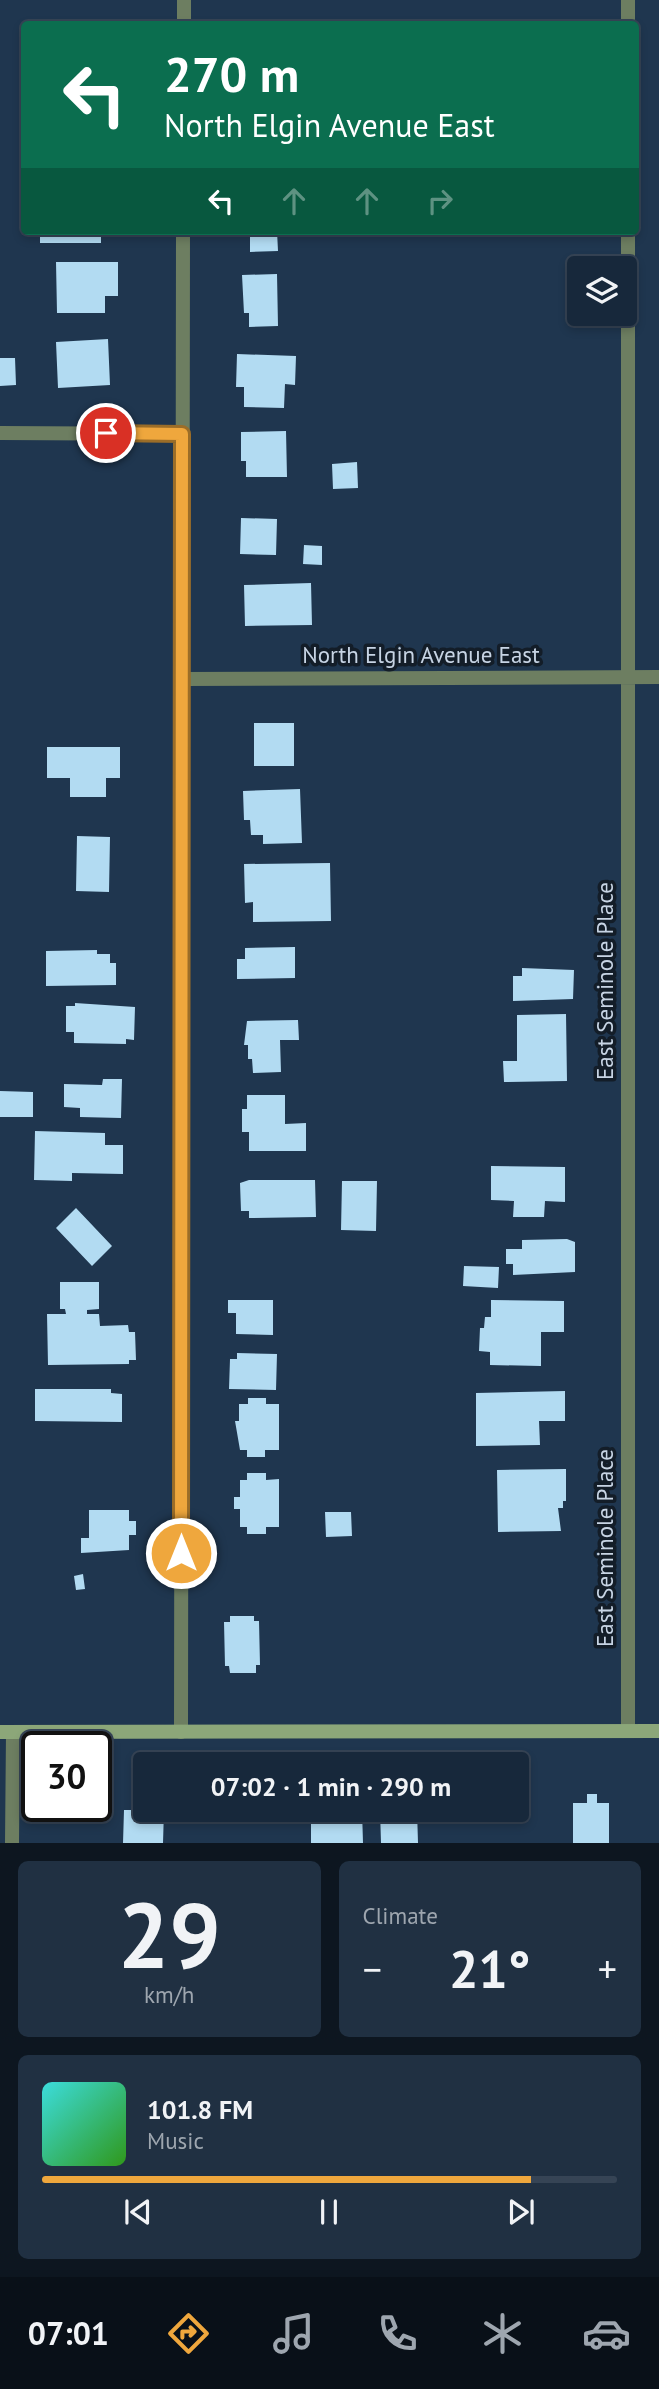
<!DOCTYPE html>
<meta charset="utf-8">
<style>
body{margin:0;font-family:"PT Sans",sans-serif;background:#203042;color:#f1f3f6;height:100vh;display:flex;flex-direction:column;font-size:26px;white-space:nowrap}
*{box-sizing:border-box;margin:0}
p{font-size:23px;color:#9ea6af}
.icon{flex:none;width:38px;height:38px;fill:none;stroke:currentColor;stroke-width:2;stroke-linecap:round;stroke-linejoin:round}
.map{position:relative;height:1843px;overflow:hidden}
.sheet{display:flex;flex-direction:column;gap:18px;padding:18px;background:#0d1620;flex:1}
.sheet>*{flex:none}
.hud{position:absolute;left:21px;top:21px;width:618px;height:214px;border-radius:7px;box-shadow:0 4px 10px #0003,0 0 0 2px #364455;background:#0b6e4f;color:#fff;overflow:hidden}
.tools{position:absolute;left:567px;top:256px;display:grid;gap:14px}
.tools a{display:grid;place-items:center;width:70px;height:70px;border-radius:7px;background:#17283b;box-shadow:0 4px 10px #0003,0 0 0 2px #364455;font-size:35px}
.speed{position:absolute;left:21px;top:1731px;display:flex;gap:14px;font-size:35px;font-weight:700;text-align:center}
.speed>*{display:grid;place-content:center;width:91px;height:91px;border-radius:50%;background:#17283b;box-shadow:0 4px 10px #0003,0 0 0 2px #364455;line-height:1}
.speed .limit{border:4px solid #111;border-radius:10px;background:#fff;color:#111}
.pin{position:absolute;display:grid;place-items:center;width:60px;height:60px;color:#fff;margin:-30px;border:4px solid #fff;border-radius:50%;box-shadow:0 2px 7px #0007}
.me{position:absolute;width:77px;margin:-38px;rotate:0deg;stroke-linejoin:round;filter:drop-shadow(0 0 5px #0008)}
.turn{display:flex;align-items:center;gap:24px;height:147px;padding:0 28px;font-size:32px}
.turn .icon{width:91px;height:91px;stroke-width:2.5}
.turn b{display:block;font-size:49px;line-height:60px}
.lanes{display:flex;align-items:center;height:66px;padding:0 28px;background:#0003;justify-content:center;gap:35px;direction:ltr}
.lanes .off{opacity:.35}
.big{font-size:52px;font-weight:600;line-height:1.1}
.sheet .widget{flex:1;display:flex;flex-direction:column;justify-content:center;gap:10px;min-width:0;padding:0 24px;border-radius:10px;background:#203042}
.sheet .dial{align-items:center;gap:0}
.dial b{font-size:91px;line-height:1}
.song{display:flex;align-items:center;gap:21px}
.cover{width:84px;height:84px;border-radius:10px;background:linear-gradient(135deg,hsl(180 70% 55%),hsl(110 70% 35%))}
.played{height:7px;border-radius:4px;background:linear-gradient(90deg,#efa73d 85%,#364455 85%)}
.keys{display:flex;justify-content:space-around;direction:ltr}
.heat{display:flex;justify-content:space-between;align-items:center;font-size:38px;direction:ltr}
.sheet .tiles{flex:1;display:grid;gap:18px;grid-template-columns:1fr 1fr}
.widget:last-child{grid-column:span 2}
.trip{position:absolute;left:133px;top:1752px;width:396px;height:70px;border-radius:7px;background:#17283b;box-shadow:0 4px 10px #0003,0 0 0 2px #364455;font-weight:600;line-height:70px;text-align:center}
.menu{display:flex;height:112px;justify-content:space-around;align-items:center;background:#091018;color:#9ea6af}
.menu .icon{width:49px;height:49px}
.menu .current{color:#efa73d}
.menu b{font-size:32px;color:#f1f3f6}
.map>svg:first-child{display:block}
</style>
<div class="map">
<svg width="659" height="1843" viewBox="0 0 659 1843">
<rect width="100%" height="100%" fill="#1f364f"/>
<path fill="#b2dbf2" d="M40 231H101V243H40Z
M243 231H277L278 251 250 252V236H243Z
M56 262H118V296H105V313H57Z
M277 274 278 326 249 327V313H244L242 275Z
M108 339 110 385 58 388 56 342Z
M237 354 296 356 295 385 285 384 284 408 244 407V387H236Z
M0 358H15L16 385 0 386Z
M286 431 287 477H246V461H241V432Z
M357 462 358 488 333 489 332 464Z
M241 518 277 519 276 555 240 554Z
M304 545 322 546V565L303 564Z
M311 583 312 625 245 626 244 585Z
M254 723H294V766H254Z
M47 747H120V778H106V797H70V778H47Z
M300 789 302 843 263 844V835H251L250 820H244L243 791Z
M77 836 110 837 109 892 76 891Z
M330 863 331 921 253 922V902L245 903 244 864Z
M295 947V978L237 979V959H245V948Z
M97 950V954H110V963H116V985L46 986V951Z
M522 968 574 970 573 999 513 1001V976H522Z
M75 1003 135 1007 134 1040 126 1039V1044L74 1043V1032H66V1006H75Z
M566 1014 567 1081 504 1082 503 1061H517V1015Z
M298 1020 299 1040H280L281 1072 253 1073 252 1059H248V1045H244L247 1021Z
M103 1079H122L121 1118 80 1117V1108L64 1107V1084L102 1085Z
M0 1091 33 1092V1117H0Z
M247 1095H285V1124L306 1123V1151H249V1132H242V1109H247Z
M35 1131 105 1133V1145H123V1174L72 1173V1181L34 1180Z
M491 1166 565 1167V1202L545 1201 544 1217H513L514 1201 491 1200Z
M249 1180H315L316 1217 249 1218V1211H241L240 1183Z
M342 1181H377L376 1231 341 1230Z
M76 1208 112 1246 92 1266 56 1228Z
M567 1239 575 1242V1272L513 1275V1264H506V1249H522V1240Z
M464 1266 499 1267 498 1288 463 1286Z
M60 1282H99V1309L87 1310V1314H99L100 1326 128 1325 129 1332H135L136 1360H129V1364L48 1365 47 1314H66L65 1309H60Z
M228 1300H273V1335L236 1334V1313H228Z
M491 1300 564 1301V1332H541V1366L490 1365V1352L479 1351 480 1328H484L485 1317H491Z
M237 1353 277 1354 276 1390 229 1389 230 1359H237Z
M35 1389H111V1393L122 1394V1422L35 1421Z
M565 1391V1421H539L540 1445 476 1446V1393Z
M248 1398H266V1404H279V1450H265V1457H247V1450H240L235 1421H239V1404H248Z
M566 1469V1501H563V1508H558L561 1531 498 1532 497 1470Z
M247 1473H266V1480L279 1479V1527H266V1534H247V1527H240V1509H234V1497H240V1480H247Z
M89 1510H129V1521H136V1535H129V1550L81 1553V1538H89Z
M325 1512H351L352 1536 326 1537Z
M83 1574 85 1589 76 1590 74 1576Z
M230 1616H254V1621H259L260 1665H256V1673H230L229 1666H225L224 1622H230Z
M134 1788H145V1810H164L163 1843H123L124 1810H134Z
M587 1794H597V1803H609V1843H573V1803H587Z
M311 1810H325L326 1822H348V1810H362L363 1843H311Z
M380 1810H417L418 1843H381Z"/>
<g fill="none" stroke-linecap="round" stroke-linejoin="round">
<path stroke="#6d7e61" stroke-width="14" d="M628 0V24
M184 24V0
M628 231V1731
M0 433 182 434
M183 679 659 677
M181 1732 183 231
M12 1843 13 1732"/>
<path stroke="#8ca779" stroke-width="14" d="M0 1732 659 1731"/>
</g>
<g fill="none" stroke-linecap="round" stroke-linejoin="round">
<defs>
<path id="route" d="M106 433 182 434 181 1553"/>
</defs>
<use href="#route" stroke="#9b6d28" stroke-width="18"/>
<use href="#route" stroke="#efa73d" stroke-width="12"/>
</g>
<g text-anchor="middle" stroke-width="7" stroke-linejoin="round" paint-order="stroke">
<g font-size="23" fill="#c7d4e4" stroke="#131d28">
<text x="421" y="663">North Elgin Avenue East</text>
<text transform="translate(605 981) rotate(-90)" y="8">East Seminole Place</text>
<text transform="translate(605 1548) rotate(-90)" y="8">East Seminole Place</text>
</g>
</g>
</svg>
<div class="tools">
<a><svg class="icon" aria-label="layers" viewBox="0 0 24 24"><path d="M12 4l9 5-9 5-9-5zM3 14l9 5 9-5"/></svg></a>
</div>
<div class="speed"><div class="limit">30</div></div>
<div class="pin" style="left:106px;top:433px;background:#d93025"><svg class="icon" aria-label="arrive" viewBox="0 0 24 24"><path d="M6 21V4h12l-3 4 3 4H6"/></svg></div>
<svg class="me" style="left:181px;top:1553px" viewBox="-20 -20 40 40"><circle r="17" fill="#efa73d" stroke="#fff" stroke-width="3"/><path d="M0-11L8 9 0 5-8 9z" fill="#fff"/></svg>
<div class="trip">07:02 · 1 min · 290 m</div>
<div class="hud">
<div class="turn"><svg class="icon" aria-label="left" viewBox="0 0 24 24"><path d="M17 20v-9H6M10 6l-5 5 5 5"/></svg><div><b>270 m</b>North Elgin Avenue East</div></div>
<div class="lanes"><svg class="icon" aria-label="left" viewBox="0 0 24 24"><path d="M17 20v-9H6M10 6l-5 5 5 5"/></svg><svg class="icon off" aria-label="ahead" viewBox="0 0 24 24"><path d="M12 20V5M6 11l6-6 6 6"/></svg><svg class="icon off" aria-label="ahead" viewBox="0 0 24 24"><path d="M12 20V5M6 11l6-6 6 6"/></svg><svg class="icon off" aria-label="right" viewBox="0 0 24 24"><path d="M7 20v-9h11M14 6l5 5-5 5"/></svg></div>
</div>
</div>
<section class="sheet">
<div class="tiles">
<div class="widget dial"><b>29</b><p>km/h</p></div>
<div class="widget"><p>Climate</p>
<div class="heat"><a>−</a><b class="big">21°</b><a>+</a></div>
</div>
<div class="widget">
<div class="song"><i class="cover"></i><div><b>101.8 FM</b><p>Music</p></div></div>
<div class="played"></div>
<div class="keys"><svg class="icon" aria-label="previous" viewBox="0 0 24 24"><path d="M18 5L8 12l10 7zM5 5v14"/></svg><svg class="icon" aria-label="pause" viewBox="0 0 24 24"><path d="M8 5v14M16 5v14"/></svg><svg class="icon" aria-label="next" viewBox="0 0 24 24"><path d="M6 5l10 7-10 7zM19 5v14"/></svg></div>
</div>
</div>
</section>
<nav class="menu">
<b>07:01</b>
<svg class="icon current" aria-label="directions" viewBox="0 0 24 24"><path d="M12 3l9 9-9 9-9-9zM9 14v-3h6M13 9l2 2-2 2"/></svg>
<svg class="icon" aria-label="music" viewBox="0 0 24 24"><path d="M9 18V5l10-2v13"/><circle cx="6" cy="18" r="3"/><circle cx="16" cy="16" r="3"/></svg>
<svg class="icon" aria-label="phone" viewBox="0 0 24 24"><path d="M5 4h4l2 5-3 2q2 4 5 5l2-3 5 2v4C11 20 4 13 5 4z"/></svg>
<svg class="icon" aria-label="climate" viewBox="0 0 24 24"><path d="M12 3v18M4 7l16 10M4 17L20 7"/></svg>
<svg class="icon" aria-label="car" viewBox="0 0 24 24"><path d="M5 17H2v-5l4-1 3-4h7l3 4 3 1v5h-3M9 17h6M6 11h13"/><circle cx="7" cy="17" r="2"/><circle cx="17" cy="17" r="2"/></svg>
</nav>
